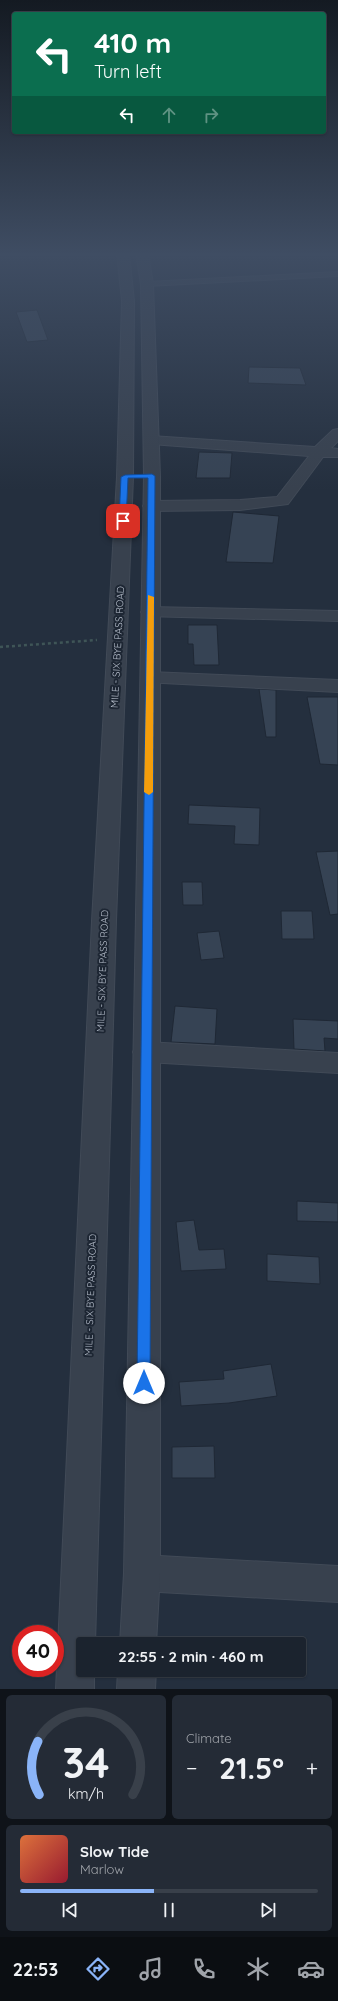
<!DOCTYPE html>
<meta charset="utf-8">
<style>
body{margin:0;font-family:Quicksand,sans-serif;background:#242b36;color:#f1f3f6;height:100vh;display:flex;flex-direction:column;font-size:15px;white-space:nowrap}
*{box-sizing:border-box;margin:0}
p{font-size:13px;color:#a0a4aa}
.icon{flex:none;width:22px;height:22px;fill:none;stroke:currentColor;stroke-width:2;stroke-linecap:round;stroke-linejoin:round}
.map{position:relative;height:1689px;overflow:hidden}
.drawer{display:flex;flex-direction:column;gap:6px;padding:6px;background:#0f1319;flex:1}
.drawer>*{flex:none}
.top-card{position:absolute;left:12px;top:12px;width:314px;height:122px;border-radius:4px;box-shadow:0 1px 3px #0004,0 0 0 1px #39404a;background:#0b6e4f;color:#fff;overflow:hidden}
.speed{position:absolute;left:12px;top:1625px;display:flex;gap:8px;font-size:20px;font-weight:700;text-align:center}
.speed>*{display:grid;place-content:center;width:52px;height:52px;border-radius:50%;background:#1b232e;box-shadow:0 1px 3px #0004,0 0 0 1px #39404a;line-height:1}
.speed .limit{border:6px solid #d22;background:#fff;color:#111}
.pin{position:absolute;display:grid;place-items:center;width:34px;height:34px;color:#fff;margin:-17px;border-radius:8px;box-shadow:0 2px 6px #0006}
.me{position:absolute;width:44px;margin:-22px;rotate:0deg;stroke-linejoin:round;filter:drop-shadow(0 0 3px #0008)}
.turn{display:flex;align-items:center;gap:14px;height:84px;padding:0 16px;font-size:18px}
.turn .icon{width:52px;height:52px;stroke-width:2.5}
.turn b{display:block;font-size:28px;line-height:34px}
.lanes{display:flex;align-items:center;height:38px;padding:0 16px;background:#0003;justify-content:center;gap:20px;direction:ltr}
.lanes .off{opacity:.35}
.big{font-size:30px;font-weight:700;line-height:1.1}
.drawer .card{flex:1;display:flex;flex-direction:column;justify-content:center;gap:6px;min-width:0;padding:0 14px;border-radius:6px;background:#242b36}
.drawer .dial{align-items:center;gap:0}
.dial svg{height:104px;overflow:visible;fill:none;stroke:#39404a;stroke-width:7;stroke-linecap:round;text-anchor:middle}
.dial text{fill:#f1f3f6;stroke:none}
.song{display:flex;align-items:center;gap:12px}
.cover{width:48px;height:48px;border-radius:6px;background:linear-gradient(135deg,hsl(20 70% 55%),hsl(350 70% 35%))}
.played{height:4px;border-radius:2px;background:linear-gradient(90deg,#8ab4f8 45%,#39404a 45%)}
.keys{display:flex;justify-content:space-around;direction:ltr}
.heat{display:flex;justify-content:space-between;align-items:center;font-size:22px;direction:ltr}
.drawer .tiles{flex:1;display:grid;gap:6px;grid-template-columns:1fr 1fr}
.card:last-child{grid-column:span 2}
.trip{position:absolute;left:76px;top:1637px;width:230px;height:40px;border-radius:4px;background:#1b232e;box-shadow:0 1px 3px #0004,0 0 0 1px #39404a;font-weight:700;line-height:40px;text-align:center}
.tabs{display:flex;height:64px;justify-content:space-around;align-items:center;background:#0b0e12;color:#a0a4aa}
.tabs .icon{width:28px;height:28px}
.tabs .active{color:#8ab4f8}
.tabs b{font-size:18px;color:#f1f3f6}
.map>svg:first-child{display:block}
</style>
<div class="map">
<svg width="338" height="1689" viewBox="0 0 338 1689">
<rect width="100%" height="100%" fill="#242f3e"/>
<path fill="#364354" stroke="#1f2835" d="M37 310 48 340 27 342 16 312Z
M249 367 300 368 306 385 248 383Z
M199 452 232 453 230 478H196Z
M233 512 279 516 273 563 226 562Z
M188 625H217L219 665H194L193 644H188Z
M259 689 276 690V737H266Z
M307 697H338V765L320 764Z
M189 805 260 808 259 845 234 844 235 826 188 824Z
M338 851V914L330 915 316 852Z
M182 882H202L203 905H183Z
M281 911H312L314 939H282Z
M219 931 224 958 201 960 197 933Z
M175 1006 217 1009 215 1044 171 1042Z
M293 1019 338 1021V1039L324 1038 325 1051 294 1049Z
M297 1201 338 1203V1222L297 1221Z
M194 1220 199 1250 224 1249 226 1269 181 1271 176 1222Z
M267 1254 319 1257 320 1284 267 1281Z
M271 1364 277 1396 229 1403 181 1406 179 1382 224 1379 223 1371Z
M214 1446 215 1478H172V1447Z"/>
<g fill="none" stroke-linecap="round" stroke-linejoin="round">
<defs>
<path id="service" d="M338 272V276L147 286 144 284 147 282Z"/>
<path id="minor" d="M338 429V441L331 448 338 449V457H323L288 504 240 510 151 511 145 509 143 506 145 503 151 501 240 500 277 497 309 456 151 444 146 443 144 440 146 437 151 436 315 447 333 430Z
M150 607 338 611V621L144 616 141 612 144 608Z
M150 672 338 680V692L143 682 141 678 143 674Z
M146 1042 338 1053V1073L146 1062 137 1059 133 1052 137 1045Z
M142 1555 338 1566V1602L142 1591 130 1585 124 1573 130 1561Z"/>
<path id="tertiary" d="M117 253H129L134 301 133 477 116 921 95 1644H83V1670H94V1689H56L92 921 117 477 122 301Z
M136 253H148L153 284 160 476V1573L156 1644H120L124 1573 144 476 141 284Z
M118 1670H156L155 1689H117Z"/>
</defs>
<use href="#service" stroke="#414a57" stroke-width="2"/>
<use href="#minor" stroke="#414a57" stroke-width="2"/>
<use href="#tertiary" stroke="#414a57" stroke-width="2"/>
<path stroke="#3f5557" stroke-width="2.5" stroke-dasharray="3 3" stroke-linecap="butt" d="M0 647 97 640"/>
<use href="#service" fill="#38414e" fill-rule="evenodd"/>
<use href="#minor" fill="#38414e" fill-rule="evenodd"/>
<use href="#tertiary" fill="#38414e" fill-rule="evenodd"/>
</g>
<linearGradient id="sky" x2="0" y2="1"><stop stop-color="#141a22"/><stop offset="0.52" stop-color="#3f4d63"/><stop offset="1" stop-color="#3f4d63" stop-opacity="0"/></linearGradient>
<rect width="338" height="490" fill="url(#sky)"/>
<path fill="#1a73e8" stroke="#114b97" d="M152 474 155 476 150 1383 148 1388 144 1390 139 1388 137 1383 148 478H128L126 521 123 523 119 521 121 477 125 475Z"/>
<path fill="#f59e0b" d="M148 595 154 597 153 792 149 795 144 792Z"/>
<g text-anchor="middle" stroke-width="4" stroke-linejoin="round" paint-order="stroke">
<g font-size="10" fill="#b4bcc9" stroke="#1d2633">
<text transform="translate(117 647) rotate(-87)" y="4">MILE - SIX BYE PASS ROAD</text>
<text transform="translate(102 971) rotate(-88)" y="4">MILE - SIX BYE PASS ROAD</text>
<text transform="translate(90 1295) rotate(-88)" y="4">MILE - SIX BYE PASS ROAD</text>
</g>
</g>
</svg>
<div class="speed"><div class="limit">40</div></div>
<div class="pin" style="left:123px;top:521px;background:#d93025"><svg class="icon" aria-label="arrive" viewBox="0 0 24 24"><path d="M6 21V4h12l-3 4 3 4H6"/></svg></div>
<svg class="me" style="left:144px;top:1383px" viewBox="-20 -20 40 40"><circle r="19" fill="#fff"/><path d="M0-13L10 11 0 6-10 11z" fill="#1a73e8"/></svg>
<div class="trip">22:55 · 2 min · 460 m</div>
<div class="top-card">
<div class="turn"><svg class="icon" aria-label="left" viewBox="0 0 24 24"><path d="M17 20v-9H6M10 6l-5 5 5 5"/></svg><div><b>410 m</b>Turn left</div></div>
<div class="lanes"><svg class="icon" aria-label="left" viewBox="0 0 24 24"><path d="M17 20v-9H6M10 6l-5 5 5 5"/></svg><svg class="icon off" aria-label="ahead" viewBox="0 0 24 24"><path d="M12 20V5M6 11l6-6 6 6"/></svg><svg class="icon off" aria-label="right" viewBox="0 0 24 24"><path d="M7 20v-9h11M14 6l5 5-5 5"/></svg></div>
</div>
</div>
<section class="drawer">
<div class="tiles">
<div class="card dial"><svg viewBox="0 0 100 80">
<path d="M14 69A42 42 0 1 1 86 69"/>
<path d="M14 69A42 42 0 0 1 13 28" stroke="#8ab4f8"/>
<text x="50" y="56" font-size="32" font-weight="700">34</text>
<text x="50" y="72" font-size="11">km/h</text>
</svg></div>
<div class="card"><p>Climate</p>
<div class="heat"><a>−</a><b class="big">21.5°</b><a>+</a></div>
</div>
<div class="card">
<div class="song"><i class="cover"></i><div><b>Slow Tide</b><p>Marlow</p></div></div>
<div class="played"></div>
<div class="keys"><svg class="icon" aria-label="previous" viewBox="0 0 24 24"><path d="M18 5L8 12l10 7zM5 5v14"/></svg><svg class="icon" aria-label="pause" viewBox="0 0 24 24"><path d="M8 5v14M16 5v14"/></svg><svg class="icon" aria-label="next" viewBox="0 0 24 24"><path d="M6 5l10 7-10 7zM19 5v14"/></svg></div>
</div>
</div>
</section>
<nav class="tabs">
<b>22:53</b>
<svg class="icon active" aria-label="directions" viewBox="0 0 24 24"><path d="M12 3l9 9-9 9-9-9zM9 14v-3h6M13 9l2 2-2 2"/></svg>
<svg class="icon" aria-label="music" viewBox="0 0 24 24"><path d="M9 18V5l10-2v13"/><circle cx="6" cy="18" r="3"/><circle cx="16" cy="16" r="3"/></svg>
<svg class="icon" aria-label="phone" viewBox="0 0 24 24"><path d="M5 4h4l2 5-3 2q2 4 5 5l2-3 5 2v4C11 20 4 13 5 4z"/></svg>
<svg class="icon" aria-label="climate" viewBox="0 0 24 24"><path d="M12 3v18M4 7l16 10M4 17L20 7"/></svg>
<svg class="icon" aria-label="car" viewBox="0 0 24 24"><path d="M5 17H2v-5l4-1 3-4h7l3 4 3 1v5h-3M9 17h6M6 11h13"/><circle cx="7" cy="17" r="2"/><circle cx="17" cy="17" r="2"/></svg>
</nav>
